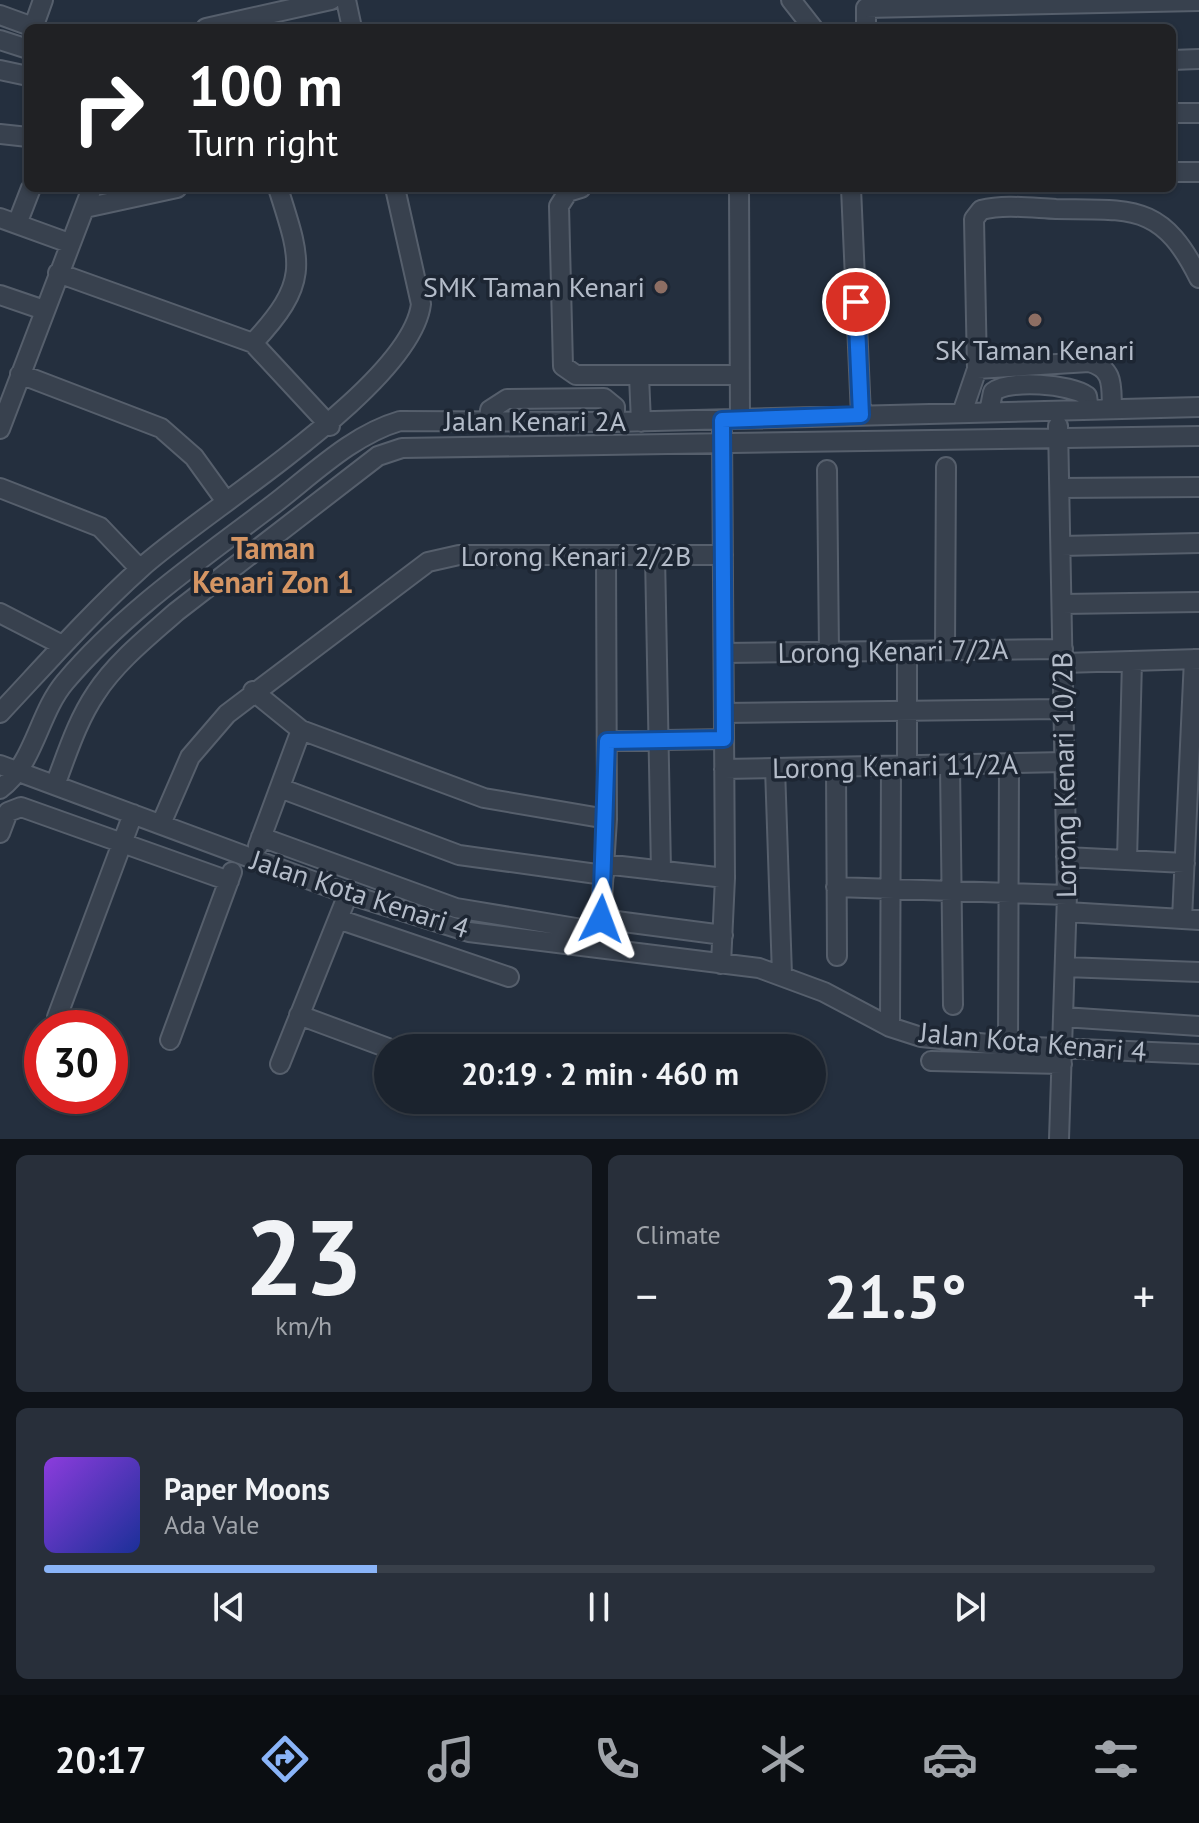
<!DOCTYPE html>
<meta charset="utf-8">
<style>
body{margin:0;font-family:"PT Sans",sans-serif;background:#282f3a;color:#f1f3f6;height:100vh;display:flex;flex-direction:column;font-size:30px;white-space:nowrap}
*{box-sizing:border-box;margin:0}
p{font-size:26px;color:#a0a4aa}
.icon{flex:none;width:44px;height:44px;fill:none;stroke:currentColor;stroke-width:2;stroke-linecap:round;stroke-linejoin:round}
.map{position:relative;height:1139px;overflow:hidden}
.panel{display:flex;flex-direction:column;gap:16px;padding:16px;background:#0f1319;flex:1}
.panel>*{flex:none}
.top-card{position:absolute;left:24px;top:24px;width:1152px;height:168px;border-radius:12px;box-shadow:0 2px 6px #0004,0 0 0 2px #39404a;background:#202124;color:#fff;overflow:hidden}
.speed{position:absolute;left:24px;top:1010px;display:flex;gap:16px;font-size:40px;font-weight:700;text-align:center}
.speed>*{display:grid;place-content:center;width:104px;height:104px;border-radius:50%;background:#1b232e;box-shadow:0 2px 6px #0004,0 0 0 2px #39404a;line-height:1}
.speed .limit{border:12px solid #d22;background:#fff;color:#111}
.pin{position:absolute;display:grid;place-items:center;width:68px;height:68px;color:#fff;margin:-34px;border:4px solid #fff;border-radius:50%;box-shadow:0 2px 8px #0007}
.me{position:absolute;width:88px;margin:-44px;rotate:3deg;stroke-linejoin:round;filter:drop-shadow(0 0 6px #0008)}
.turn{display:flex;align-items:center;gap:28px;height:168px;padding:0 32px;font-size:36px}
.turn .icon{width:104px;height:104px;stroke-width:2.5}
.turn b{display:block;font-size:56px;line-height:68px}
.big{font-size:60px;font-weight:700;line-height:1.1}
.panel .widget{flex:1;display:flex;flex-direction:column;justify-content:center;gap:12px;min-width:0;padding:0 28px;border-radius:12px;background:#282f3a}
.panel .dial{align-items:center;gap:0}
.dial b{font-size:104px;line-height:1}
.song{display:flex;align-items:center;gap:24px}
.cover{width:96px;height:96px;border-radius:12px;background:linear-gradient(135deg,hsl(270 70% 55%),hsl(230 70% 35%))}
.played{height:8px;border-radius:4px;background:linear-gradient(90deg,#8ab4f8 30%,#39404a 30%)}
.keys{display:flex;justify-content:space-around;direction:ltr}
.heat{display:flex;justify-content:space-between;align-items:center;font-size:44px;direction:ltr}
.panel .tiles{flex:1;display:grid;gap:16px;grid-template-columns:1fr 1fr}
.widget:last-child{grid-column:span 2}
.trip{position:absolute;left:374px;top:1034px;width:452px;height:80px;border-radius:40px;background:#1b232e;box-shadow:0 2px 6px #0004,0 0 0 2px #39404a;font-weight:700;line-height:80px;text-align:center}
.dock{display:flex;height:128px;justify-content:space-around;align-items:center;background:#0b0e12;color:#a0a4aa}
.dock .icon{width:56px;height:56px}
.dock .on{color:#8ab4f8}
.dock b{font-size:36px;color:#f1f3f6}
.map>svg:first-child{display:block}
</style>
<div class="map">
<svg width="1199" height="1139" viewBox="0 0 1199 1139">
<rect width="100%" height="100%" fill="#242f3e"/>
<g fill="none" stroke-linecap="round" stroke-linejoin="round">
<defs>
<path id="minor" d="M346 0 352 28
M791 0 813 28
M0 15 33 27
M33 28 43 0
M206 28 331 0
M866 28V8L1199 1
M0 40 28 49
M1172 60 1199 59
M0 70 28 76
M1172 113H1199
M0 134 28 137
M1172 172H1199
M581 188 568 192 559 206 563 366 576 375H739
M739 188 740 419
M851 188 861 415
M85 208 177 188
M0 218 69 243
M17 224 31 188
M58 273 253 343 330 426
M0 295 44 310
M253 343C310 282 302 263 278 188
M977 369 1089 362C1115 369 1111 387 1112 409
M20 374 161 428 194 457 225 500
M639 376 641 422
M989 412 993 392C1009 379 1071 384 1087 396L1089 410
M962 413 977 369 974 219 981 210C1005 204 1032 208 1056 209 1132 210 1162 203 1199 278
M489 421 490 410 507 399 604 398 615 407V422
M1058 426 1067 895 1059 1139
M0 429 92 188
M827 470 829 652
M0 488 100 527 140 569
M1060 488 1199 487
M1061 546 1199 543
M655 555 661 871
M1062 604 1199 602
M0 613 62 645
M945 650 946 467
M907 651V765
M724 653 1063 649
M1063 663 1199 659
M253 691 301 730 484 798 607 819
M0 713C46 664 90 614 141 568 205 510 411 386 421 304L395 188
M724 713 1064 709
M607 741 724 739
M0 765 348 894 469 932 759 968 824 992 890 1027 921 1037 1008 1046 1199 1054
M950 765 953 1005
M836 767 837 956
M775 768 782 975
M724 769 1065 762
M55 785C67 754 77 721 96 693 116 662 149 636 176 612L378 456 402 448 1199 436
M280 788 459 855 604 875
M0 789C35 763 38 714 65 682 124 612 202 559 274 504 313 474 352 435 400 421L615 422 1199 407
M161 824 190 757 227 714 428 562 459 555H723
M0 833 8 812 21 807 229 881
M261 837 456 908 600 932
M258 846 301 730
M1066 857 1185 863
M1127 860 1132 661
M604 864 725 878
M836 887 1067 895
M1067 912 1199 920
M338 919 509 977
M601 919 723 935
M1182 919 1194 659
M599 948 607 819 606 555
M721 964 725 878 722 430
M1065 967 1199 972
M299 1015 388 1048
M57 1017 133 814
M1063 1017 1199 1026
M890 1027 891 766
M170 1040 232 872
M1008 1046 1009 763
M931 1061 1062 1064
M280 1064 348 894"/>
</defs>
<use href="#minor" stroke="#565f6c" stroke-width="22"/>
<use href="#minor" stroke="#38414e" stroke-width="18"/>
</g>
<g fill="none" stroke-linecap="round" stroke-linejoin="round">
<defs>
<path id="route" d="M601 919 607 741 724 739 722 420 861 415 856 302"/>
</defs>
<use href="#route" stroke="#114b97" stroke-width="20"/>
<use href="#route" stroke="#1a73e8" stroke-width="14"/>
</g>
<g fill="#8d6e63" stroke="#1d2633" stroke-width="3">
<circle cx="661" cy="287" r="8"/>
<circle cx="1035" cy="320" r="8"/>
</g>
<g text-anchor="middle" stroke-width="7" stroke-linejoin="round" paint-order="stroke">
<g font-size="28" fill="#b4bcc9" stroke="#1d2633" text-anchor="end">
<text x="645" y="297">SMK Taman Kenari</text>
<text x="1035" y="360" text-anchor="middle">SK Taman Kenari</text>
</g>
<g font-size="28" fill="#b4bcc9" stroke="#1d2633">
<text x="535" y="431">Jalan Kenari 2A</text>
<text x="576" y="566">Lorong Kenari 2/2B</text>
<text transform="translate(893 651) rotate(-1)" y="10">Lorong Kenari 7/2A</text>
<text transform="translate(895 766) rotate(-1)" y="10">Lorong Kenari 11/2A</text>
<text transform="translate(1064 775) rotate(-91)" y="10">Lorong Kenari 10/2B</text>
<text transform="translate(360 894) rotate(18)" y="10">Jalan Kota Kenari 4</text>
<text transform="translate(1033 1042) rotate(5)" y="10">Jalan Kota Kenari 4</text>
</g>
<g font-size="30" font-weight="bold" fill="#d59563" stroke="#1d2633">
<text x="273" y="559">Taman<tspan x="273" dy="34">Kenari Zon 1</tspan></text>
</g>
</g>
</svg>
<div class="speed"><div class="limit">30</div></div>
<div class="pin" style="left:856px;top:302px;background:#d93025"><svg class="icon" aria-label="arrive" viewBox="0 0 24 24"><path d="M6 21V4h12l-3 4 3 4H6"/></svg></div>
<svg class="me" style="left:601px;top:919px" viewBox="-20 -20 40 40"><path d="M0-17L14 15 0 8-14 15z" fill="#1a73e8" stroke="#fff" stroke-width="4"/></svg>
<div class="trip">20:19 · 2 min · 460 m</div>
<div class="top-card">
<div class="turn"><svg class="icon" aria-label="right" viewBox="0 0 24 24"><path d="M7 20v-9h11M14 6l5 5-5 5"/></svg><div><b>100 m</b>Turn right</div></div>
</div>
</div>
<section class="panel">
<div class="tiles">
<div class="widget dial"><b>23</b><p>km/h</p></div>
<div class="widget"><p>Climate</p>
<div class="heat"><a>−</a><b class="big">21.5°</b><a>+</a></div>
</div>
<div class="widget">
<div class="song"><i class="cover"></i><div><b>Paper Moons</b><p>Ada Vale</p></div></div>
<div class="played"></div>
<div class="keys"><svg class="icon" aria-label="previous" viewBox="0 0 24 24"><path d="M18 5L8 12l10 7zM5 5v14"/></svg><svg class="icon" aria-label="pause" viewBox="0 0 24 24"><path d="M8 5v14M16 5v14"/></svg><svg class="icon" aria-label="next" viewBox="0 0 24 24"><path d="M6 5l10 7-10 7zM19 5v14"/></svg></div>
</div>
</div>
</section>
<nav class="dock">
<b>20:17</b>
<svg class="icon on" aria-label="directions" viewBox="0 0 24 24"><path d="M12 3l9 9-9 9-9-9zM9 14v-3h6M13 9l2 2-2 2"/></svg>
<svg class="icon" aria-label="music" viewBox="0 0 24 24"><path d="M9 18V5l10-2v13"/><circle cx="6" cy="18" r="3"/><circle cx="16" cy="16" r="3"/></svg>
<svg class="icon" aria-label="phone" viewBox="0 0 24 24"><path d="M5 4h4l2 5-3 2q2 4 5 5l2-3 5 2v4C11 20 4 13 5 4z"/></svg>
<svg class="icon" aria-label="climate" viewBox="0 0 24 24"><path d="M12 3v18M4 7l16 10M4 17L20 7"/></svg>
<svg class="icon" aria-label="car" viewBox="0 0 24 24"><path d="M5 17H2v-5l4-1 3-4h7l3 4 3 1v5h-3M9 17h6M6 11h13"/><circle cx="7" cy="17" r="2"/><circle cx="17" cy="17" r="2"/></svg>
<svg class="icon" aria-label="filters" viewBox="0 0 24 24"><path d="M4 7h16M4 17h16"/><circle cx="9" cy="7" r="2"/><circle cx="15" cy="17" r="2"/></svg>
</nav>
